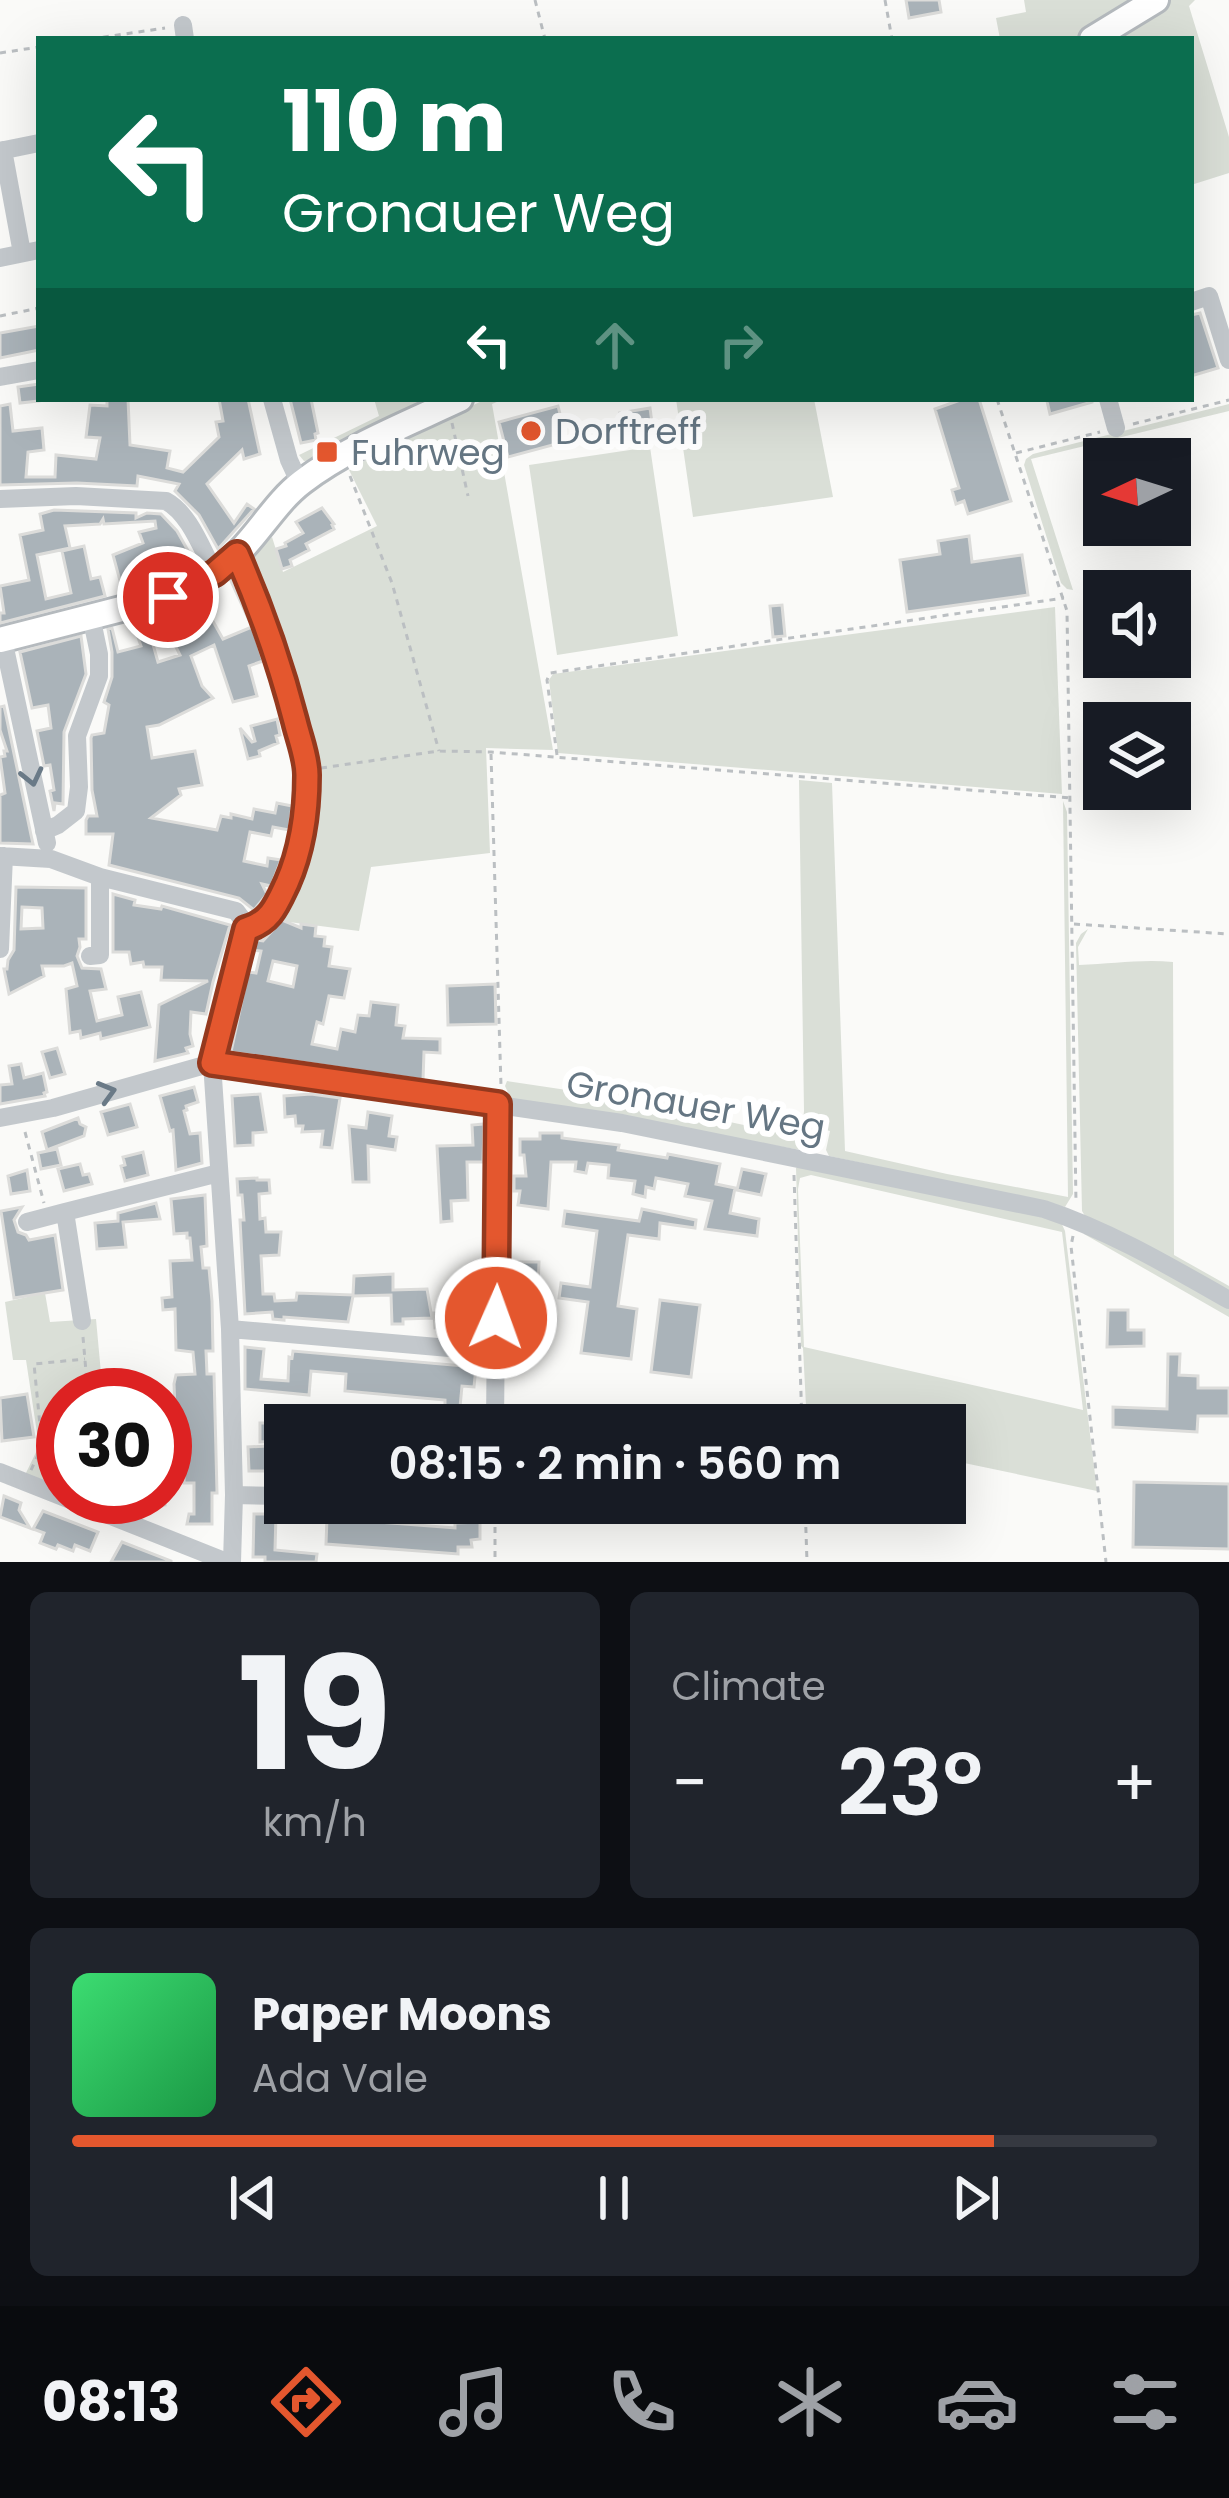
<!DOCTYPE html>
<meta charset="utf-8">
<style>
body{margin:0;font-family:Poppins,sans-serif;background:#20242c;color:#f1f3f6;height:100vh;display:flex;flex-direction:column;font-size:45px;white-space:nowrap}
*{box-sizing:border-box;margin:0}
p{font-size:39px;color:#9ea1a6}
.icon{flex:none;width:66px;height:66px;fill:none;stroke:currentColor;stroke-width:2;stroke-linecap:round;stroke-linejoin:round}
.map{position:relative;height:1562px;overflow:hidden}
.drawer{display:flex;flex-direction:column;gap:30px;padding:30px;background:#0d0f14;flex:1}
.drawer>*{flex:none}
.banner{position:absolute;left:36px;top:36px;width:1158px;height:366px;border-radius:0px;box-shadow:0 12px 48px #0002;background:#0b6e4f;color:#fff;overflow:hidden}
.needle{width:78px;rotate:266deg}
.controls{position:absolute;left:1083px;top:438px;display:grid;gap:24px}
.controls a{display:grid;place-items:center;width:108px;height:108px;border-radius:0px;background:#171b24;box-shadow:0 12px 48px #0002;font-size:60px}
.speed{position:absolute;left:36px;top:1368px;display:flex;gap:24px;font-size:60px;font-weight:700;text-align:center}
.speed>*{display:grid;place-content:center;width:156px;height:156px;border-radius:50%;background:#171b24;box-shadow:0 12px 48px #0002;line-height:1}
.speed .limit{border:18px solid #d22;background:#fff;color:#111}
.pin{position:absolute;display:grid;place-items:center;width:102px;height:102px;color:#fff;margin:-51px;border:6px solid #fff;border-radius:50%;box-shadow:0 3px 12px #0007}
.me{position:absolute;width:132px;margin:-66px;rotate:2deg;stroke-linejoin:round;filter:drop-shadow(0 0 9px #0008)}
.turn{display:flex;align-items:center;gap:42px;height:252px;padding:0 48px;font-size:54px}
.turn .icon{width:156px;height:156px;stroke-width:2.5}
.turn b{display:block;font-size:84px;line-height:102px}
.lanes{display:flex;align-items:center;height:114px;padding:0 48px;background:#0003;justify-content:center;gap:60px;direction:ltr}
.lanes .off{opacity:.35}
.big{font-size:90px;font-weight:600;line-height:1.1}
.drawer .card{flex:1;display:flex;flex-direction:column;justify-content:center;gap:18px;min-width:0;padding:0 42px;border-radius:18px;background:#20242c}
.drawer .dial{align-items:center;gap:0}
.dial b{font-size:156px;line-height:1}
.song{display:flex;align-items:center;gap:36px}
.cover{width:144px;height:144px;border-radius:18px;background:linear-gradient(135deg,hsl(140 70% 55%),hsl(140 70% 35%))}
.played{height:12px;border-radius:6px;background:linear-gradient(90deg,#e4572e 85%,#363941 85%)}
.keys{display:flex;justify-content:space-around;direction:ltr}
.heat{display:flex;justify-content:space-between;align-items:center;font-size:66px;direction:ltr}
.drawer .tiles{flex:1;display:grid;gap:30px;grid-template-columns:1fr 1fr}
.card:last-child{grid-column:span 2}
.trip{position:absolute;left:264px;top:1404px;width:702px;height:120px;border-radius:0px;background:#171b24;box-shadow:0 12px 48px #0002;font-weight:600;line-height:120px;text-align:center}
.tabs{display:flex;height:192px;justify-content:space-around;align-items:center;background:#090b0e;color:#9ea1a6}
.tabs .icon{width:84px;height:84px}
.tabs .selected{color:#e4572e}
.tabs b{font-size:54px;color:#f1f3f6}
.map>svg:first-child{display:block}
</style>
<div class="map">
<svg width="1229" height="1562" viewBox="0 0 1229 1562">
<rect width="100%" height="100%" fill="#fafaf8"/>
<path fill="#dadfd7" fill-rule="evenodd" d="M1024 0H1146L1081 39H1000L996 18 1026 12Z
M1168 0H1195L1189 6 1229 137V173L1191 185V39H1105Z
M374 399H440L321 459 304 461 299 455 379 416Z
M486 399H504L492 404 553 750 486 748 490 853 371 867 359 931 289 922 274 915 310 774 252 580 257 577 250 560 272 537 283 572 377 526 349 470 394 443Z
M676 399H814L833 497 693 517Z
M1229 404V411L1031 459 1073 590 1067 589 1061 583 1024 465 1026 459 1033 454Z
M650 447 678 636 557 655 529 465Z
M1055 607 1062 794 558 753 549 680 553 674Z
M799 780 832 783 845 1151 947 1174 1068 1197 1063 801 1067 812 1073 1194 1065 1207 829 1156 826 1150 830 1131 811 1126 806 1151 511 1099 505 1086 507 1081 607 1096 801 1137 804 1111Z
M1088 929 1078 947 1079 965C1112 964 1141 959 1173 962L1174 1255 1229 1286V1295L1085 1216 1082 1211 1076 943 1081 934Z
M800 1165 1060 1220 1065 1231 1097 1491 945 1459V1425H807L803 1348 801 1346 796 1168ZM811 1175 1062 1232 1083 1410 804 1347 798 1189 800 1178Z
M1085 1230 1229 1308V1317L1084 1234Z
M45 1293 50 1322 96 1319 103 1395H63V1489L25 1475 39 1446 26 1360H13L5 1302Z"/>
<path fill="#aab3b9" stroke="#dcdcda" stroke-width="3" fill-rule="evenodd" d="M906 0H939L941 12 909 18Z
M1200 313 1218 368 1191 376V315Z
M39 326V350L0 358V333Z
M39 384V401L20 403 18 387Z
M107 399H128L130 445 170 451 167 468 183 472 219 437 216 422 223 421 219 399H248L260 454 244 459 242 450 207 484 234 523 247 504 254 509 218 549 199 515 175 491 179 484 138 476 137 486 77 483 0 485V406L10 404 13 431 42 428 44 450 28 452 26 477H55L56 455 96 459 100 438 86 437 90 405 107 406Z
M290 399H311L318 433 315 434 316 440 301 443Z
M963 399H979L1011 501 968 514 964 501 956 504 952 490 959 488 935 409Z
M1055 399H1092V402L1050 414 1047 401Z
M558 406 564 430 557 432 560 443 508 457 499 422Z
M650 408 652 423 645 424 646 433 626 436 620 413Z
M322 508 334 524 332 525 334 529 306 544 309 550 290 560 292 566 282 569 276 549 286 546 285 543 303 533 296 522Z
M54 510 136 513V518L147 513 161 514 177 531 196 565 163 581 123 592 113 555 143 543 139 532 156 528 155 521 104 524 103 519 100 524 65 526 70 548 37 555 46 599 71 593 62 551 84 546 91 579 100 577 105 596 0 623V613H4L0 586 29 580 20 535 43 530 40 514Z
M969 536 972 562 1022 555 1028 595 907 612 900 560 940 554 938 541Z
M233 580 249 620 257 641 263 661 249 666 257 696 233 702 214 645 191 656 202 686 213 698 159 725 147 727 152 758 195 751 202 785 179 789 181 795 151 818 217 830 221 816 231 818V814L252 819 254 809 275 813 277 803 292 806 289 830 273 827 271 836 250 832 244 861 267 866 268 858 281 860 271 886 262 884 267 894 254 910 239 898 109 865 113 834H86V820L88 816H97L92 790 91 738 92 735 104 733 109 705 104 702 112 677V652L108 629 112 628 118 652 141 646 133 623 174 612 207 597 212 609 209 611 210 616 223 639 252 627 231 581ZM170 635 180 655 158 662 152 641Z
M782 605 785 636 773 637 770 606Z
M81 636 86 674 64 732 63 804 55 803 54 811 50 791 54 790 50 765 44 766 37 731 51 728 48 705 32 708 20 652Z
M4 706 31 835 33 844 0 843V795L5 793 0 757 5 756 4 751H7L0 730V707Z
M277 719 280 735 276 736 278 743 259 751 260 756 248 759 240 728 252 742 255 741 251 726Z
M16 887 86 888V939H79L80 947 77 956 82 968 101 969 106 989 90 991 97 1021 122 1015 118 997 141 992 150 1027 101 1039 100 1033 81 1038 80 1031 70 1033 66 989 77 986 72 963 64 966H42L44 976 9 994 4 969H7L8 960 14 950ZM22 907 42 908 43 928 21 929Z
M113 894 135 900 134 905 161 909 162 906 230 925 213 982 206 1014 191 1012 190 1034 193 1046 186 1048 188 1053 155 1061 159 1005 208 981 161 980 162 967H144L143 962 131 964 129 952H113Z
M282 920 301 928V924L316 926 315 936 325 937 324 946 332 947 329 966 350 969 344 998 329 996 323 1024 317 1022 312 1044 337 1049 341 1029 355 1032 358 1015 369 1016 371 1002 398 1005 396 1025 405 1026 403 1038 440 1039V1053L424 1052 423 1080 231 1052 248 972 256 973 261 951 252 950 254 945 257 940 263 941ZM273 961 297 966 293 987 268 981Z
M495 984 496 1024 448 1025 447 986Z
M57 1048 65 1074 50 1078 42 1052Z
M21 1064 24 1078 43 1073 47 1092 44 1093 45 1096 0 1104V1085L12 1084 9 1066Z
M194 1087 198 1102 186 1106 187 1110 184 1111 190 1134 200 1133 202 1163 176 1170 173 1130 170 1131 160 1096Z
M260 1094 266 1132 253 1133V1145L235 1146 232 1096Z
M311 1094 340 1098 332 1148 321 1147 323 1131 302 1132 303 1126H296L295 1116 285 1117 284 1096Z
M130 1104 137 1127 108 1135 101 1112Z
M368 1112 392 1116 389 1136 397 1137 395 1150 368 1146 369 1182H353L349 1126 366 1128Z
M78 1118 80 1124 86 1127 84 1136 47 1150 42 1132Z
M484 1124 483 1162H467L468 1200 451 1201 452 1221 441 1222 437 1146 473 1145 472 1125Z
M540 1133H562V1138L619 1145 618 1150 667 1158 668 1154 720 1164 716 1184 735 1188 730 1213 759 1219 757 1236 705 1229 712 1201 685 1196 688 1184 656 1178 654 1189 646 1187 645 1197 633 1194 635 1181 608 1178 609 1165 588 1163 586 1173 575 1171 576 1162H551L548 1209 518 1205 520 1191H514V1176H526L524 1155H520V1139H540Z
M57 1149 61 1165 41 1169 38 1153Z
M143 1152 148 1175 125 1181 121 1166 125 1165 123 1157Z
M80 1164 83 1175 89 1174 92 1184 64 1191 58 1169Z
M742 1169 766 1174 761 1195 737 1190Z
M27 1170 30 1191 11 1194 8 1176Z
M257 1178V1180H269L270 1193 259 1194 260 1219 265 1218 266 1232H281L279 1255 261 1256 263 1294H274L275 1301 296 1300 297 1293 353 1295 354 1276 393 1274V1290L427 1289 432 1318 403 1319V1324H392L391 1295 353 1296 348 1322 284 1317V1320L273 1319 272 1312 245 1314 240 1220H244L242 1195H238L237 1179Z
M205 1195 207 1246 201 1247 203 1268H209L212 1301 213 1351H206L207 1374H214L217 1493H212V1524H187L189 1514H194V1483H184V1460H178L177 1408H175L174 1384 176 1375 195 1374 193 1352 176 1350 175 1309 163 1310 162 1298 172 1297 170 1261 192 1260 190 1238H187V1233L174 1234 171 1199Z
M156 1203 160 1219 123 1222 126 1247 97 1249 95 1223 118 1221V1213Z
M22 1207 14 1220 18 1232 26 1235 29 1240 55 1235 63 1290 14 1298 1 1211Z
M642 1209 696 1220 695 1228 660 1223 659 1239 628 1235 618 1306 637 1309 631 1359 581 1353 588 1302 559 1298 561 1283 590 1287 597 1231 563 1226 565 1211 639 1221Z
M519 1262H539L538 1287H519Z
M660 1300 700 1305 691 1377 651 1372Z
M478 1304 479 1326 435 1328 434 1313H454V1305Z
M1108 1310H1128V1330H1144V1346L1107 1347Z
M519 1314H537V1355H519Z
M245 1347 264 1349 261 1379 288 1381 289 1357 292 1358 293 1351 476 1367 474 1387 462 1386 460 1407 445 1406V1400L345 1391 346 1374 311 1371 309 1395 245 1389Z
M1168 1354H1180L1179 1375 1198 1376V1388H1229V1416H1198L1197 1432 1113 1427V1407L1167 1409Z
M27 1394 34 1437 2 1441 0 1398Z
M260 1423H275L276 1441 260 1442Z
M268 1446 269 1471H249L248 1447Z
M1134 1482 1229 1484V1549L1133 1547Z
M4 1496 21 1503 19 1510 30 1528 0 1517Z
M130 1497H165V1505L131 1508Z
M43 1511 98 1532 90 1551 75 1545 73 1551 58 1545 56 1549 40 1543 44 1533 33 1529Z
M254 1514H276L275 1550 317 1554 316 1562H265V1557H253Z
M327 1518 455 1528V1523L480 1522V1539L471 1540 472 1547H458V1554L326 1544Z
M122 1542 171 1561V1562H111Z"/>
<g fill="none" stroke-linecap="round" stroke-linejoin="round">
<defs>
<path id="major" d="M1092 39 1156 0
M0 640 168 597C195 586 219 573 239 552 261 530 277 501 302 482 348 447 407 424 460 399"/>
</defs>
<use href="#major" stroke="#b5babe" stroke-width="30"/>
<path stroke="#bbbfc2" stroke-width="3" stroke-dasharray="6 6" stroke-linecap="butt" d="M535 0 545 39
M885 0 892 39
M91 39 165 28
M0 53 39 47
M0 316 39 308
M997 399 1067 611 1076 1203
M452 423 468 496
M1133 424 1229 400
M1016 453 1100 432
M350 476 392 583 439 751
M491 754 501 1086
M557 755 547 680 550 673 1064 598
M321 768 439 751 491 752 1071 798
M1074 924 1229 934
M25 1132 44 1203
M794 1175 802 1425
M1073 1236 1071 1246 1106 1562
M83 1337 88 1395
M63 1456 42 1446 34 1364 85 1359
M31 1470 42 1446
M495 1503V1562
M805 1503 807 1562"/>
<path stroke="#c3c8cc" stroke-width="18" d="M183 25 185 39
M3 150 22 253
M0 151 39 143
M0 258 39 250
M1191 302 1209 296 1229 360
M0 377 39 370
M272 399 289 460 300 484
M1108 399 1116 428
M0 499 76 496 166 501C190 514 202 550 215 573
M237 554C261 609 280 663 295 720 299 738 307 757 307 774 307 811 302 849 287 883 277 904 271 922 246 929
M3 639 47 843
M44 831 58 825 76 811 79 787 77 736 99 676V654L91 616
M0 856 51 859 100 877 236 911 245 923 212 1063 230 1329 234 1495 232 1562
M0 949 4 856
M90 956 100 955V877
M0 1118 53 1108 212 1063 622 1123 1044 1209C1110 1231 1169 1266 1229 1300
M27 1222 65 1212
M82 1321 65 1212 219 1173
M230 1329 495 1352
M495 1425 498 1104
M0 1472 227 1562
M234 1495 285 1496"/>
<use href="#major" stroke="#fff" stroke-width="24"/>
</g>
<defs><path id="oneway-chevron" d="M-2-3.5L2.5 0L-2 3.5" fill="none" stroke-width="1.6" stroke-linecap="round" stroke-linejoin="round" transform="scale(3)"/></defs>
<g stroke="#6a7a87">
<use href="#oneway-chevron" transform="translate(32 777) rotate(77)"/>
<use href="#oneway-chevron" transform="translate(107 1092) rotate(-16)"/>
</g>
<g fill="none" stroke-linecap="round" stroke-linejoin="round">
<defs>
<path id="route" d="M168 597 215 573 237 554C261 609 280 663 295 721 299 738 307 757 307 775 307 812 302 849 287 883 277 904 271 922 246 929L212 1063 498 1104 496 1318"/>
</defs>
<use href="#route" stroke="#94391e" stroke-width="30"/>
<use href="#route" stroke="#e4572e" stroke-width="21"/>
</g>
<g fill="#e4572e" stroke="#fff" stroke-width="4.5">
<circle cx="531" cy="431" r="12"/>
<rect x="315" y="440" width="24" height="24" rx="6"/>
</g>
<g text-anchor="middle" stroke-width="12" stroke-linejoin="round" paint-order="stroke">
<g font-size="36" fill="#657683" stroke="#fff" text-anchor="start">
<text x="555" y="444">Dorftreff</text>
<text x="351" y="465">Fuhrweg</text>
</g>
<g font-size="36" fill="#657683" stroke="#fff">
<text transform="translate(696 1105) rotate(10)" y="13">Gronauer Weg</text>
</g>
</g>
</svg>
<div class="controls">
<a><svg class="needle" viewBox="-14 -14 28 28"><path d="M0-13l5 13h-10z" fill="#e53935"/><path d="M0 13l5-13h-10z" fill="#9ea1a6"/></svg></a>
<a><svg class="icon" aria-label="sound" viewBox="0 0 24 24"><path d="M4 9h4l5-4v14l-5-4H4zM17 9q2 3 0 6"/></svg></a>
<a><svg class="icon" aria-label="layers" viewBox="0 0 24 24"><path d="M12 4l9 5-9 5-9-5zM3 14l9 5 9-5"/></svg></a>
</div>
<div class="speed"><div class="limit">30</div></div>
<div class="pin" style="left:168px;top:597px;background:#d93025"><svg class="icon" aria-label="arrive" viewBox="0 0 24 24"><path d="M6 21V4h12l-3 4 3 4H6"/></svg></div>
<svg class="me" style="left:496px;top:1318px" viewBox="-20 -20 40 40"><circle r="17" fill="#e4572e" stroke="#fff" stroke-width="3"/><path d="M0-11L8 9 0 5-8 9z" fill="#fff"/></svg>
<div class="trip">08:15 · 2 min · 560 m</div>
<div class="banner">
<div class="turn"><svg class="icon" aria-label="left" viewBox="0 0 24 24"><path d="M17 20v-9H6M10 6l-5 5 5 5"/></svg><div><b>110 m</b>Gronauer Weg</div></div>
<div class="lanes"><svg class="icon" aria-label="left" viewBox="0 0 24 24"><path d="M17 20v-9H6M10 6l-5 5 5 5"/></svg><svg class="icon off" aria-label="ahead" viewBox="0 0 24 24"><path d="M12 20V5M6 11l6-6 6 6"/></svg><svg class="icon off" aria-label="right" viewBox="0 0 24 24"><path d="M7 20v-9h11M14 6l5 5-5 5"/></svg></div>
</div>
</div>
<section class="drawer">
<div class="tiles">
<div class="card dial"><b>19</b><p>km/h</p></div>
<div class="card"><p>Climate</p>
<div class="heat"><a>−</a><b class="big">23°</b><a>+</a></div>
</div>
<div class="card">
<div class="song"><i class="cover"></i><div><b>Paper Moons</b><p>Ada Vale</p></div></div>
<div class="played"></div>
<div class="keys"><svg class="icon" aria-label="previous" viewBox="0 0 24 24"><path d="M18 5L8 12l10 7zM5 5v14"/></svg><svg class="icon" aria-label="pause" viewBox="0 0 24 24"><path d="M8 5v14M16 5v14"/></svg><svg class="icon" aria-label="next" viewBox="0 0 24 24"><path d="M6 5l10 7-10 7zM19 5v14"/></svg></div>
</div>
</div>
</section>
<nav class="tabs">
<b>08:13</b>
<svg class="icon selected" aria-label="directions" viewBox="0 0 24 24"><path d="M12 3l9 9-9 9-9-9zM9 14v-3h6M13 9l2 2-2 2"/></svg>
<svg class="icon" aria-label="music" viewBox="0 0 24 24"><path d="M9 18V5l10-2v13"/><circle cx="6" cy="18" r="3"/><circle cx="16" cy="16" r="3"/></svg>
<svg class="icon" aria-label="phone" viewBox="0 0 24 24"><path d="M5 4h4l2 5-3 2q2 4 5 5l2-3 5 2v4C11 20 4 13 5 4z"/></svg>
<svg class="icon" aria-label="climate" viewBox="0 0 24 24"><path d="M12 3v18M4 7l16 10M4 17L20 7"/></svg>
<svg class="icon" aria-label="car" viewBox="0 0 24 24"><path d="M5 17H2v-5l4-1 3-4h7l3 4 3 1v5h-3M9 17h6M6 11h13"/><circle cx="7" cy="17" r="2"/><circle cx="17" cy="17" r="2"/></svg>
<svg class="icon" aria-label="filters" viewBox="0 0 24 24"><path d="M4 7h16M4 17h16"/><circle cx="9" cy="7" r="2"/><circle cx="15" cy="17" r="2"/></svg>
</nav>
